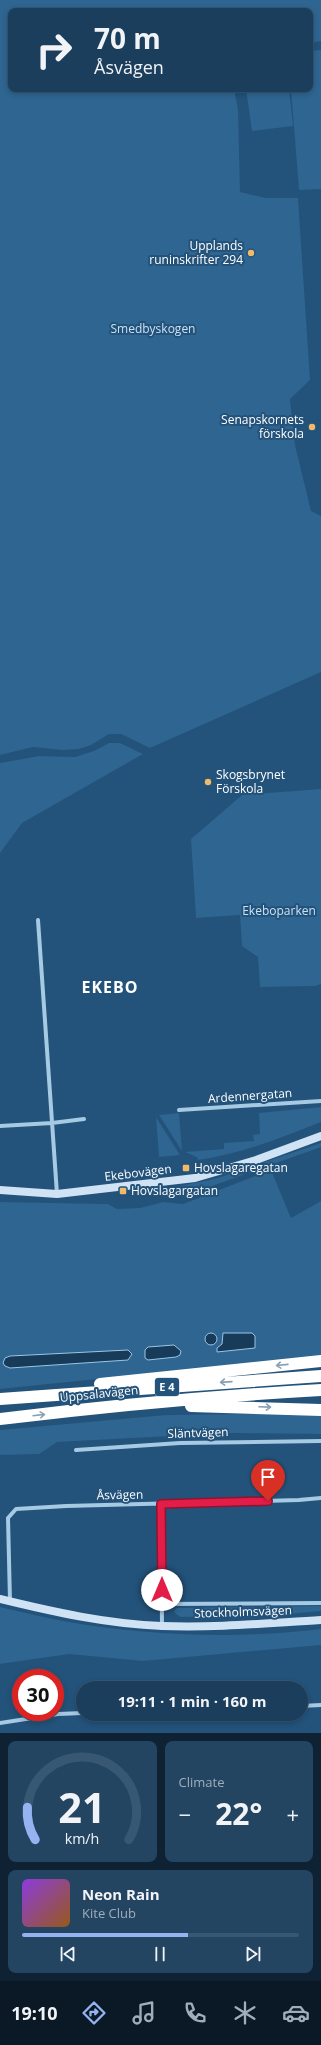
<!DOCTYPE html>
<meta charset="utf-8">
<style>
body{margin:0;font-family:"Open Sans",sans-serif;background:#234562;color:#f1f3f6;height:100vh;display:flex;flex-direction:column;font-size:15px;white-space:nowrap}
*{box-sizing:border-box;margin:0}
p{font-size:13px;color:#9faebb}
.icon{flex:none;width:22px;height:22px;fill:none;stroke:currentColor;stroke-width:2;stroke-linecap:round;stroke-linejoin:round}
.map{position:relative;height:1733px;overflow:hidden}
.panel{display:flex;flex-direction:column;gap:8px;padding:8px;background:#0e2233;flex:1}
.panel>*{flex:none}
.guide{position:absolute;left:8px;top:8px;width:305px;height:84px;border-radius:8px;box-shadow:0 2px 6px #0003,0 0 0 1px #385772;background:#1a3e5c;color:#f1f3f6;overflow:hidden}
.speed{position:absolute;left:12px;top:1669px;display:flex;gap:8px;font-size:20px;font-weight:700;text-align:center}
.speed>*{display:grid;place-content:center;width:52px;height:52px;border-radius:50%;background:#1a3e5c;box-shadow:0 2px 6px #0003,0 0 0 1px #385772;line-height:1}
.speed .limit{border:6px solid #d22;background:#fff;color:#111}
.pin{position:absolute;display:grid;place-items:center;width:34px;height:34px;color:#fff;margin:-41px -17px;border-radius:50% 50% 50% 0;rotate:-45deg;box-shadow:0 0 4px #0007}
.pin .icon{rotate:45deg}
.me{position:absolute;width:44px;margin:-22px;rotate:0deg;stroke-linejoin:round;filter:drop-shadow(0 0 3px #0008)}
.turn{display:flex;align-items:center;gap:14px;height:84px;padding:0 20px;font-size:18px}
.turn .icon{width:52px;height:52px;stroke-width:2.5}
.turn b{display:block;font-size:28px;line-height:34px}
.big{font-size:30px;font-weight:700;line-height:1.1}
.panel .tile{flex:1;display:flex;flex-direction:column;justify-content:center;gap:6px;min-width:0;padding:0 14px;border-radius:8px;background:#234562}
.panel .dial{align-items:center;gap:0}
.dial svg{height:104px;overflow:visible;fill:none;stroke:#385772;stroke-width:7;stroke-linecap:round;text-anchor:middle}
.dial text{fill:#f1f3f6;stroke:none}
.song{display:flex;align-items:center;gap:12px}
.cover{width:48px;height:48px;border-radius:6px;background:linear-gradient(135deg,hsl(270 70% 55%),hsl(30 70% 35%))}
.played{height:4px;border-radius:2px;background:linear-gradient(90deg,#95b2f1 60%,#385772 60%)}
.keys{display:flex;justify-content:space-around;direction:ltr}
.heat{display:flex;justify-content:space-between;align-items:center;font-size:22px;direction:ltr}
.panel .tiles{flex:1;display:grid;gap:8px;grid-template-columns:1fr 1fr}
.tile:last-child{grid-column:span 2}
.trip{position:absolute;left:76px;top:1681px;width:232px;height:40px;border-radius:20px;background:#1a3e5c;box-shadow:0 2px 6px #0003,0 0 0 1px #385772;font-weight:700;line-height:40px;text-align:center}
.dock{display:flex;height:64px;justify-content:space-around;align-items:center;background:#0a1925;color:#9faebb}
.dock .icon{width:28px;height:28px}
.dock .on{color:#95b2f1}
.dock b{font-size:18px;color:#f1f3f6}
.map>svg:first-child{display:block}
</style>
<div class="map">
<svg width="321" height="1733" viewBox="0 0 321 1733">
<rect width="100%" height="100%" fill="#23527a"/>
<path fill="#2e6591" d="M0 0H321V41L310 43V11H11V89H234L238 109 240 192 266 198H298L310 380 290 399 295 445 311 511 321 516V672L150 748 121 734H109L91 745 79 749 62 750 33 747 0 755Z
M321 50V189L299 190 291 89H310V51Z
M246 89H289L293 126 252 131Z
M109 743H120L143 754 22 823 0 853V763L39 756 75 757 94 751Z
M321 789V984L315 986 260 987 258 957 242 946 240 915 196 918 191 839 242 795Z
M321 1107V1122C281 1138 241 1154 198 1160L197 1157 185 1152 224 1149V1143L254 1141 253 1135 260 1134 259 1113Z
M179 1113 182 1151 159 1115Z
M156 1117 180 1155 159 1157Z
M321 1143V1147L184 1196 172 1198 165 1196 164 1189 215 1179Z
M271 1170 291 1218 321 1201V1356L0 1389V1202L108 1204 117 1209 140 1208 163 1202 183 1204Z
M249 1414 321 1415V1434L229 1433 57 1442 39 1454 0 1455V1430L166 1415Z
M321 1606V1611L277 1615 181 1617 176 1614 174 1611 177 1608Z
M0 1607C23 1612 46 1618 69 1622 147 1636 242 1639 321 1629V1645L143 1661 69 1654 0 1664Z"/>
<path fill="#183b5a" stroke="#9ac5e5" d="M205 1339a6 6 0 1 1 12 0a6 6 0 1 1-12 0Z
M223 1333H252L255 1336V1348L217 1352V1348L222 1344Z
M174 1345 181 1351 180 1355 176 1357 148 1360 145 1358V1350L148 1347Z
M128 1350 132 1354 128 1360 10 1368 5 1366 3 1363 5 1358 10 1356Z"/>
<g fill="none" stroke-linecap="round" stroke-linejoin="round">
<path stroke="#a6c9e4" stroke-width="4" d="M38 920 57 1194
M179 1110 321 1101
M0 1126 52 1123 84 1119
M76 1450 180 1443 321 1441
M161 1504 162 1626
M10 1601 8 1518 16 1509 66 1506 299 1500 321 1498
M162 1604 321 1603
M301 1706 321 1705
M0 1723 58 1714 83 1713"/>
<path stroke="#cfe3f4" stroke-width="8" d="M0 1190 57 1194 195 1178 256 1160 321 1136
M0 1599C53 1612 108 1624 162 1626 215 1628 268 1623 321 1620"/>
<path stroke="#fff" stroke-width="12" d="M100 1384 321 1361
M0 1399 321 1376
M191 1406 321 1410
M0 1419C107 1406 214 1396 321 1390"/>
</g>
<defs><path id="oneway-shaft" d="M-6 0H5M1.5-3L5.5 0L1.5 3" fill="none" stroke-width="1.6" stroke-linecap="round" stroke-linejoin="round"/></defs>
<g stroke="#86a0b6">
<use href="#oneway-shaft" transform="translate(282 1365) rotate(174)"/>
<use href="#oneway-shaft" transform="translate(226 1382) rotate(176)"/>
<use href="#oneway-shaft" transform="translate(265 1407) rotate(2)"/>
<use href="#oneway-shaft" transform="translate(39 1415) rotate(-7)"/>
</g>
<g fill="none" stroke-linecap="round" stroke-linejoin="round">
<defs>
<path id="route" d="M162 1590 161 1504 268 1501"/>
</defs>
<use href="#route" stroke="#92132f" stroke-width="10"/>
<use href="#route" stroke="#e11d48" stroke-width="7"/>
</g>
<g fill="#efba69" stroke="#23527a" stroke-width="1.5">
<circle cx="251" cy="253" r="4"/>
<circle cx="312" cy="427" r="4"/>
<circle cx="208" cy="782" r="4"/>
<rect x="182" y="1164" width="8" height="8" rx="2"/>
<rect x="119" y="1187" width="8" height="8" rx="2"/>
</g>
<g text-anchor="middle" stroke-width="4" stroke-linejoin="round" paint-order="stroke">
<rect fill="#23527a" stroke="#bdcbd7" stroke-width="1" x="155" y="1378" width="24" height="18" rx="3"/>
<g font-size="11" font-weight="bold" fill="#fff">
<text x="167" y="1391">E 4</text>
</g>
<g font-size="12" fill="#fff" stroke="#23527a" text-anchor="start">
<text x="243" y="250" text-anchor="end">Upplands<tspan x="243" dy="14">runinskrifter 294</tspan></text>
<text x="304" y="424" text-anchor="end">Senapskornets<tspan x="304" dy="14">förskola</tspan></text>
<text x="216" y="779">Skogsbrynet<tspan x="216" dy="14">Förskola</tspan></text>
<text x="194" y="1172">Hovslagaregatan</text>
<text x="131" y="1195">Hovslagargatan</text>
</g>
<g font-size="12" fill="#c8e1f4" stroke="#23527a">
<text x="153" y="333">Smedbyskogen</text>
<text x="279" y="915">Ekeboparken</text>
</g>
<g font-size="12" fill="#fff" stroke="#23527a">
<text transform="translate(250 1096) rotate(-4)" y="4">Ardennergatan</text>
<text transform="translate(138 1173) rotate(-7)" y="4">Ekebovägen</text>
<text transform="translate(99 1394) rotate(-6)" y="4">Uppsalavägen</text>
<text transform="translate(198 1433) rotate(-2)" y="4">Släntvägen</text>
<text transform="translate(120 1495) rotate(-1)" y="4">Åsvägen</text>
<text transform="translate(243 1612) rotate(-2)" y="4">Stockholmsvägen</text>
</g>
<g font-size="16" font-weight="bold" letter-spacing="1" fill="#fff" stroke="#23527a">
<text x="110" y="993">EKEBO</text>
</g>
</g>
</svg>
<div class="speed"><div class="limit">30</div></div>
<div class="pin" style="left:268px;top:1501px;background:#d93025"><svg class="icon" aria-label="arrive" viewBox="0 0 24 24"><path d="M6 21V4h12l-3 4 3 4H6"/></svg></div>
<svg class="me" style="left:162px;top:1590px" viewBox="-20 -20 40 40"><circle r="19" fill="#fff"/><path d="M0-13L10 11 0 6-10 11z" fill="#e11d48"/></svg>
<div class="trip">19:11 · 1 min · 160 m</div>
<div class="guide">
<div class="turn"><svg class="icon" aria-label="right" viewBox="0 0 24 24"><path d="M7 20v-9h11M14 6l5 5-5 5"/></svg><div><b>70 m</b>Åsvägen</div></div>
</div>
</div>
<section class="panel">
<div class="tiles">
<div class="tile dial"><svg viewBox="0 0 100 80">
<path d="M14 69A42 42 0 1 1 86 69"/>
<path d="M14 69A42 42 0 0 1 8 44" stroke="#95b2f1"/>
<text x="50" y="56" font-size="32" font-weight="700">21</text>
<text x="50" y="72" font-size="11">km/h</text>
</svg></div>
<div class="tile"><p>Climate</p>
<div class="heat"><a>−</a><b class="big">22°</b><a>+</a></div>
</div>
<div class="tile">
<div class="song"><i class="cover"></i><div><b>Neon Rain</b><p>Kite Club</p></div></div>
<div class="played"></div>
<div class="keys"><svg class="icon" aria-label="previous" viewBox="0 0 24 24"><path d="M18 5L8 12l10 7zM5 5v14"/></svg><svg class="icon" aria-label="pause" viewBox="0 0 24 24"><path d="M8 5v14M16 5v14"/></svg><svg class="icon" aria-label="next" viewBox="0 0 24 24"><path d="M6 5l10 7-10 7zM19 5v14"/></svg></div>
</div>
</div>
</section>
<nav class="dock">
<b>19:10</b>
<svg class="icon on" aria-label="directions" viewBox="0 0 24 24"><path d="M12 3l9 9-9 9-9-9zM9 14v-3h6M13 9l2 2-2 2"/></svg>
<svg class="icon" aria-label="music" viewBox="0 0 24 24"><path d="M9 18V5l10-2v13"/><circle cx="6" cy="18" r="3"/><circle cx="16" cy="16" r="3"/></svg>
<svg class="icon" aria-label="phone" viewBox="0 0 24 24"><path d="M5 4h4l2 5-3 2q2 4 5 5l2-3 5 2v4C11 20 4 13 5 4z"/></svg>
<svg class="icon" aria-label="climate" viewBox="0 0 24 24"><path d="M12 3v18M4 7l16 10M4 17L20 7"/></svg>
<svg class="icon" aria-label="car" viewBox="0 0 24 24"><path d="M5 17H2v-5l4-1 3-4h7l3 4 3 1v5h-3M9 17h6M6 11h13"/><circle cx="7" cy="17" r="2"/><circle cx="17" cy="17" r="2"/></svg>
</nav>
